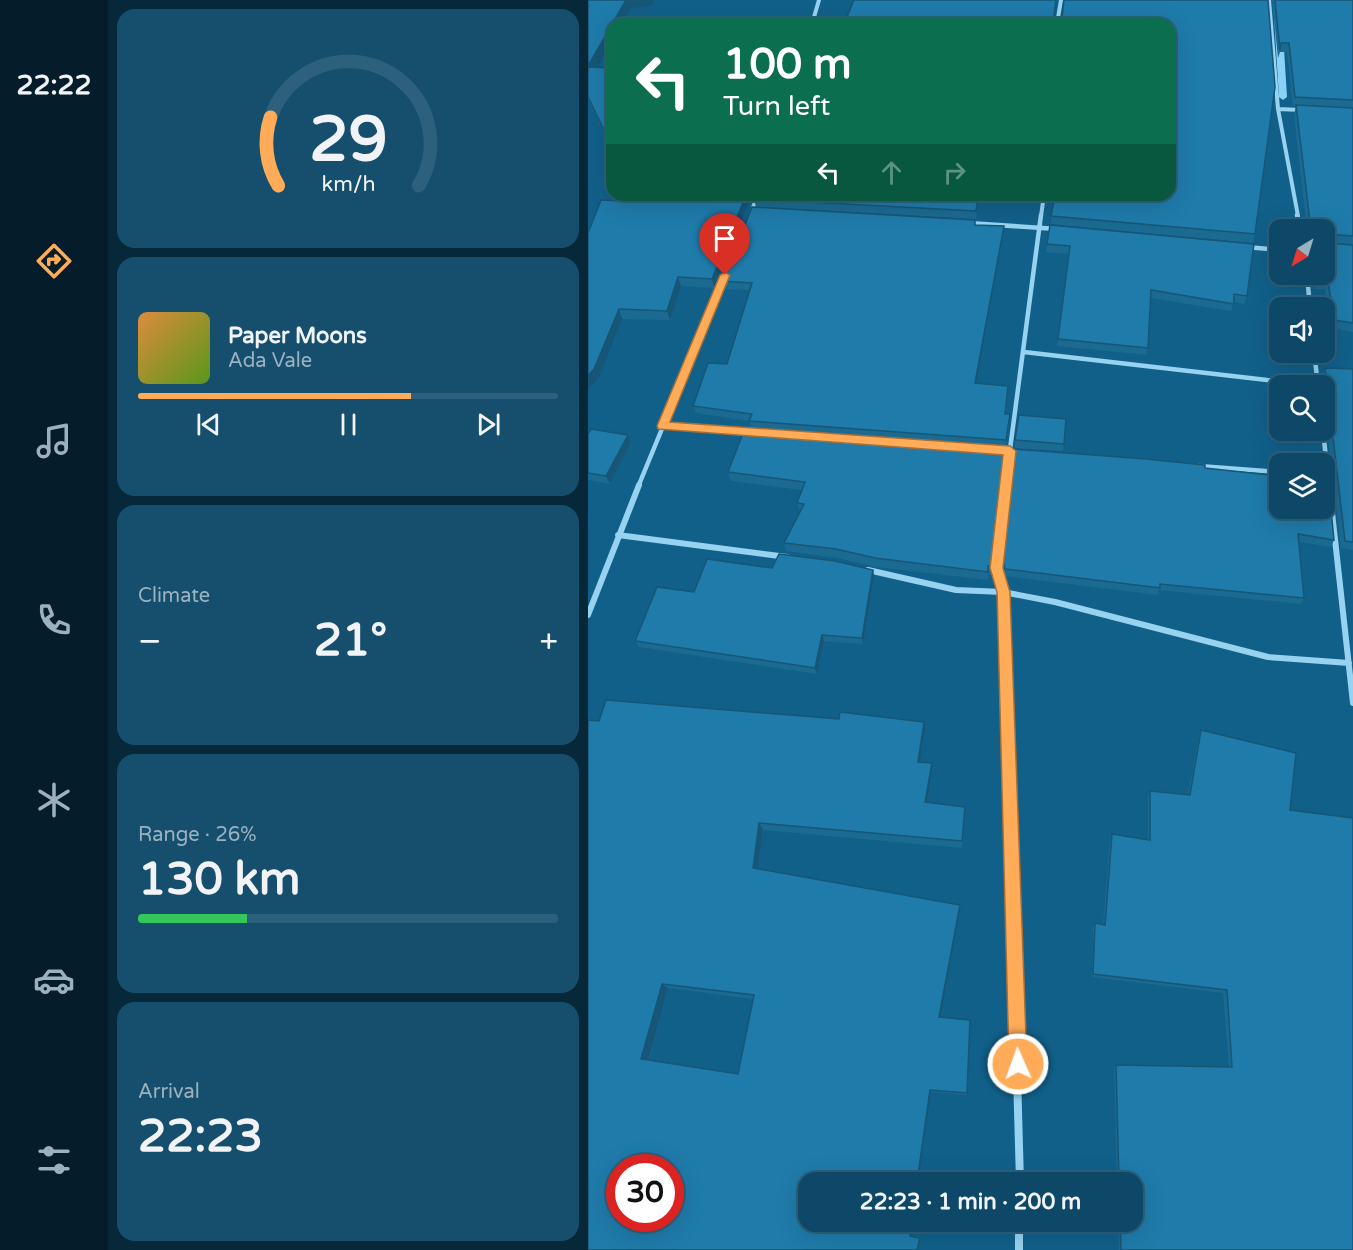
<!DOCTYPE html>
<meta charset="utf-8">
<style>
body{margin:0;font-family:"Varela Round",sans-serif;background:#164f6e;color:#f1f3f6;height:100vh;display:flex;flex-direction:column;font-size:22px;white-space:nowrap}
*{box-sizing:border-box;margin:0}
p{font-size:20px;color:#9ab2c0}
.icon{flex:none;width:33px;height:33px;fill:none;stroke:currentColor;stroke-width:2;stroke-linecap:round;stroke-linejoin:round}
.map{position:relative;flex:1;overflow:hidden}
.sheet{display:flex;flex-direction:column;gap:9px;padding:9px;background:#072839;width:480px}
.sheet>*{flex:none}
.top-card{position:absolute;left:18px;top:18px;width:570px;height:183px;border-radius:18px;box-shadow:0 6px 24px #0002,0 0 0 2px #2d607c;background:#0b6e4f;color:#fff;overflow:hidden}
.needle{width:39px;rotate:218deg}
.tools{position:absolute;left:681px;top:219px;display:grid;gap:12px}
.tools a{display:grid;place-items:center;width:66px;height:66px;border-radius:12px;background:#0d4868;box-shadow:0 6px 24px #0002,0 0 0 2px #2d607c;font-size:30px}
.speed{position:absolute;left:18px;top:1154px;display:flex;gap:12px;font-size:30px;font-weight:700;text-align:center}
.speed>*{display:grid;place-content:center;width:78px;height:78px;border-radius:50%;background:#0d4868;box-shadow:0 6px 24px #0002,0 0 0 2px #2d607c;line-height:1}
.speed .limit{border:9px solid #d22;background:#fff;color:#111}
.pin{position:absolute;display:grid;place-items:center;width:51px;height:51px;color:#fff;margin:-62px -26px;border-radius:50% 50% 50% 0;rotate:-45deg;box-shadow:0 0 6px #0007}
.pin .icon{rotate:45deg}
.me{position:absolute;width:66px;margin:-33px;rotate:358deg;stroke-linejoin:round;filter:drop-shadow(0 0 4px #0008)}
.turn{display:flex;align-items:center;gap:21px;height:126px;padding:0 18px;font-size:27px}
.turn .icon{width:78px;height:78px;stroke-width:2.5}
.turn b{display:block;font-size:42px;line-height:51px}
.lanes{display:flex;align-items:center;height:57px;padding:0 18px;background:#0003;justify-content:center;gap:30px;direction:ltr}
.lanes .off{opacity:.35}
.big{font-size:45px;font-weight:700;line-height:1.1}
.sheet .widget{flex:1;display:flex;flex-direction:column;justify-content:center;gap:9px;min-width:0;padding:0 21px;border-radius:18px;background:#164f6e}
.sheet .dial{align-items:center;gap:0}
.dial svg{height:156px;overflow:visible;fill:none;stroke:#2d607c;stroke-width:7;stroke-linecap:round;text-anchor:middle}
.dial text{fill:#f1f3f6;stroke:none}
.song{display:flex;align-items:center;gap:18px}
.cover{width:72px;height:72px;border-radius:9px;background:linear-gradient(135deg,hsl(30 70% 55%),hsl(90 70% 35%))}
.played{height:6px;border-radius:3px;background:linear-gradient(90deg,#ffab57 65%,#2d607c 65%)}
.keys{display:flex;justify-content:space-around;direction:ltr}
.heat{display:flex;justify-content:space-between;align-items:center;font-size:33px;direction:ltr}
.charge{height:9px;border-radius:4px;background:linear-gradient(90deg,#34c759 26%,#2d607c 0)}
.trip{position:absolute;left:210px;top:1172px;width:345px;height:60px;border-radius:18px;background:#0d4868;box-shadow:0 6px 24px #0002,0 0 0 2px #2d607c;font-weight:700;line-height:60px;text-align:center}
main{display:flex;flex:1;min-height:0}
.menu{display:flex;flex-direction:column;width:108px;justify-content:space-around;align-items:center;background:#051d2a;color:#9ab2c0}
.menu .icon{width:42px;height:42px}
.menu .on{color:#ffab57}
.menu b{font-size:27px;color:#f1f3f6}
.map>svg:first-child{display:block}
</style>
<main>
<nav class="menu">
<b>22:22</b>
<svg class="icon on" aria-label="directions" viewBox="0 0 24 24"><path d="M12 3l9 9-9 9-9-9zM9 14v-3h6M13 9l2 2-2 2"/></svg>
<svg class="icon" aria-label="music" viewBox="0 0 24 24"><path d="M9 18V5l10-2v13"/><circle cx="6" cy="18" r="3"/><circle cx="16" cy="16" r="3"/></svg>
<svg class="icon" aria-label="phone" viewBox="0 0 24 24"><path d="M5 4h4l2 5-3 2q2 4 5 5l2-3 5 2v4C11 20 4 13 5 4z"/></svg>
<svg class="icon" aria-label="climate" viewBox="0 0 24 24"><path d="M12 3v18M4 7l16 10M4 17L20 7"/></svg>
<svg class="icon" aria-label="car" viewBox="0 0 24 24"><path d="M5 17H2v-5l4-1 3-4h7l3 4 3 1v5h-3M9 17h6M6 11h13"/><circle cx="7" cy="17" r="2"/><circle cx="17" cy="17" r="2"/></svg>
<svg class="icon" aria-label="filters" viewBox="0 0 24 24"><path d="M4 7h16M4 17h16"/><circle cx="9" cy="7" r="2"/><circle cx="15" cy="17" r="2"/></svg>
</nav>
<section class="sheet">
<div class="widget dial"><svg viewBox="0 0 100 80">
<path d="M14 69A42 42 0 1 1 86 69"/>
<path d="M14 69A42 42 0 0 1 10 34" stroke="#ffab57"/>
<text x="50" y="56" font-size="32" font-weight="700">29</text>
<text x="50" y="72" font-size="11">km/h</text>
</svg></div>
<div class="widget">
<div class="song"><i class="cover"></i><div><b>Paper Moons</b><p>Ada Vale</p></div></div>
<div class="played"></div>
<div class="keys"><svg class="icon" aria-label="previous" viewBox="0 0 24 24"><path d="M18 5L8 12l10 7zM5 5v14"/></svg><svg class="icon" aria-label="pause" viewBox="0 0 24 24"><path d="M8 5v14M16 5v14"/></svg><svg class="icon" aria-label="next" viewBox="0 0 24 24"><path d="M6 5l10 7-10 7zM19 5v14"/></svg></div>
</div>
<div class="widget"><p>Climate</p>
<div class="heat"><a>−</a><b class="big">21°</b><a>+</a></div>
</div>
<div class="widget"><p>Range · 26%</p><b class="big">130 km</b><div class="charge"></div></div>
<div class="widget"><p>Arrival</p><b class="big">22:23</b></div>
</section>
<div class="map">
<svg width="765" height="1250" viewBox="0 0 765 1250">
<rect width="100%" height="100%" fill="#11608a"/>
<g fill="none" stroke-linecap="round" stroke-linejoin="round">
<path fill="#89d2f5" fill-rule="evenodd" d="M685 0H693L699 97 695 100 691 97Z"/>
<path stroke="#97d3f1" stroke-width="4" d="M681 0 690 109 710 216
M224 24 231 0
M469 24 473 0
M690 109 713 110
M163 214 169 195
M453 216 456 195"/>
<path stroke="#97d3f1" stroke-width="4.5" d="M709 215 712 230
M380 223 469 229
M658 247 692 250
M719 274 722 308
M436 352 679 380 729 382
M726 352 730 385
M75 426 161 432
M735 430 741 487
M611 466 692 472
M50 487 137 276
M417 487 453 215"/>
<path stroke="#97d3f1" stroke-width="6" d="M417 485 409 568 415 592 422 826
M741 485 765 703
M30 535 199 557
M280 570 368 590 415 592 467 602 680 657 761 663
M0 615 51 485"/>
<path stroke="#97d3f1" stroke-width="8" d="M422 824 432 1182
M431 1221V1250"/>
</g>
<path fill="#1b6a92" fill-rule="evenodd" d="M0 0H67L64 6 43 8 34 24H24V42L10 67 24 68V150L0 100Z
M266 0H469L466 16 468 20 667 234 665 243 463 224V216L582 195 256 24Z
M684 0H765V332L743 328 737 289H726L724 274H736V230H719L706 114 708 106H705L699 52H692L690 58Z
M46 195H130L133 199 162 200 126 288 93 286 82 320 34 319 11 378 49 202Z
M168 195H391L388 219 168 207 166 199Z
M387 225 416 226 415 234 388 383 420 393 418 414 421 421 418 447 163 428 161 421 108 413 105 406 139 364 161 290 136 289 134 281Z
M462 225 659 296 656 304 646 302 643 311 562 298 560 348 558 355 469 346 481 254 458 252Z
M737 368 765 369V550L753 548 736 403V386H735L734 377Z
M478 419 475 451 427 448V440Z
M0 434 40 435 43 442 22 484 0 480Z
M417 456 404 561 406 567 405 575 400 574V580L288 567 250 558 198 551 196 543 212 512 209 503 214 490 143 481 140 472Z
M617 468 746 540 743 547 711 542 716 598 713 604 571 590 570 595 416 576 414 568 415 561Z
M184 568 285 570 286 577 275 644 236 641 229 674 51 647 47 641 106 592Z
M11 721 337 730 332 762 344 771 339 802 377 814 374 848 175 830 170 869 372 905V910L353 1017 382 1020 379 1095 343 1092 330 1182H220L323 1235 333 1237 330 1250H0ZM80 988 165 999 150 1074 61 1061Z
M613 730 702 810 765 1250H531L530 1221H544V1182H529L526 1067 528 1065 641 1067 635 993 504 977 505 927 507 923 515 924 522 839 524 834 560 840V796L562 791 600 795 611 735Z"/>
<path fill="#165677" d="M38 0H67L64 6 43 8 34 24H24Z
M24 24V42L4 78 0 66Z
M24 123V142L20 139 22 146 18 134Z
M158 195H161L162 200 126 288 124 279Z
M416 226 415 234 387 390V383Z
M90 277 93 286 82 320 79 311Z
M31 309 34 319 11 378 0 389V376Z
M40 435 43 442 22 484 18 476Z
M417 447V456L404 567V559Z
M285 570 286 577 275 644 274 638Z
M234 635 236 641 229 674 227 668Z
M336 722 337 730 331 769 330 762Z
M344 763V771L338 809 337 802Z
M171 823 175 830 169 874 165 868Z
M372 905V910L352 1021 351 1017Z
M74 984 80 988 60 1062 53 1059Z
M342 1090 343 1092 330 1182H329Z"/>
<path fill="#1f7baa" stroke="#165677" stroke-width="1.5" fill-rule="evenodd" d="M0 0H38L0 66Z
M266 0H468L466 15 468 20 474 17 476 0H680L687 87 667 234 463 216 467 195H582V24H256Z
M687 0H765V100L707 97 701 43H693L692 50Z
M0 67 24 68V123L18 134 0 97Z
M708 105 765 108V236L739 234 736 237V230H723Z
M24 138V147L20 139Z
M47 195H130L133 199 134 195H158L124 279 90 277 79 311 31 309 6 369 0 376V233L13 200 50 202Z
M168 195H390L388 211 166 199Z
M164 207 387 220V225L416 226 387 383 420 386 417 414H422L418 440 161 421 164 414 105 406 120 363 139 364 164 283 134 281Z
M462 225 666 244 659 296 646 294V304L563 290 560 348 470 339 482 246 459 244Z
M736 241 739 243 765 245V323L746 320 740 281 729 280 728 274H736Z
M737 368 765 369V542L757 541Z
M431 415 478 419 476 444 427 440Z
M157 428 417 447 404 559 406 567 400 566V572L287 558 248 549 196 543 216 504 209 503 217 482 140 472Z
M3 429 40 435 18 476 0 473V434Z
M426 449 558 459 617 465V468L692 476V508H736V480H740L746 540 710 534 716 598 572 584V588L417 569 415 561Z
M191 554 247 561 285 570 274 638 234 635 227 668 47 641 69 587 106 592 119 559 184 568Z
M18 700 251 719 252 712 336 722 330 762 344 763 337 802 377 807 374 841 171 823 165 868 372 905 351 1017 382 1020 379 1093 342 1090 329 1182H220V1221H324L322 1236 332 1238 329 1250H0V720L11 721ZM74 984 166 995 150 1074 53 1059ZM32 1167H82V1218H32Z
M613 730 708 753 702 810 765 818V1250H533L532 1221H544V1182H531L528 1065 644 1067 639 990 505 974 507 923 517 925 524 834 562 840V791L602 795Z"/>
<path fill="#ffab57" stroke="#a66f39" stroke-width="1.5" d="M137 272 142 275 82 422 422 446 428 451 415 568 422 592 439 1064 436 1070 430 1072 424 1070 421 1064 409 592 402 568 415 455 70 429 69 426 132 275Z"/>
</svg>
<div class="tools">
<a><svg class="needle" viewBox="-14 -14 28 28"><path d="M0-13l5 13h-10z" fill="#e53935"/><path d="M0 13l5-13h-10z" fill="#9ab2c0"/></svg></a>
<a><svg class="icon" aria-label="sound" viewBox="0 0 24 24"><path d="M4 9h4l5-4v14l-5-4H4zM17 9q2 3 0 6"/></svg></a>
<a><svg class="icon" aria-label="search" viewBox="0 0 24 24"><circle cx="10" cy="10" r="6"/><path d="M15 15l6 6"/></svg></a>
<a><svg class="icon" aria-label="layers" viewBox="0 0 24 24"><path d="M12 4l9 5-9 5-9-5zM3 14l9 5 9-5"/></svg></a>
</div>
<div class="speed"><div class="limit">30</div></div>
<div class="pin" style="left:137px;top:275px;background:#d93025"><svg class="icon" aria-label="arrive" viewBox="0 0 24 24"><path d="M6 21V4h12l-3 4 3 4H6"/></svg></div>
<svg class="me" style="left:430px;top:1064px" viewBox="-20 -20 40 40"><circle r="17" fill="#ffab57" stroke="#fff" stroke-width="3"/><path d="M0-11L8 9 0 5-8 9z" fill="#fff"/></svg>
<div class="trip">22:23 · 1 min · 200 m</div>
<div class="top-card">
<div class="turn"><svg class="icon" aria-label="left" viewBox="0 0 24 24"><path d="M17 20v-9H6M10 6l-5 5 5 5"/></svg><div><b>100 m</b>Turn left</div></div>
<div class="lanes"><svg class="icon" aria-label="left" viewBox="0 0 24 24"><path d="M17 20v-9H6M10 6l-5 5 5 5"/></svg><svg class="icon off" aria-label="ahead" viewBox="0 0 24 24"><path d="M12 20V5M6 11l6-6 6 6"/></svg><svg class="icon off" aria-label="right" viewBox="0 0 24 24"><path d="M7 20v-9h11M14 6l5 5-5 5"/></svg></div>
</div>
</div>
</main>
